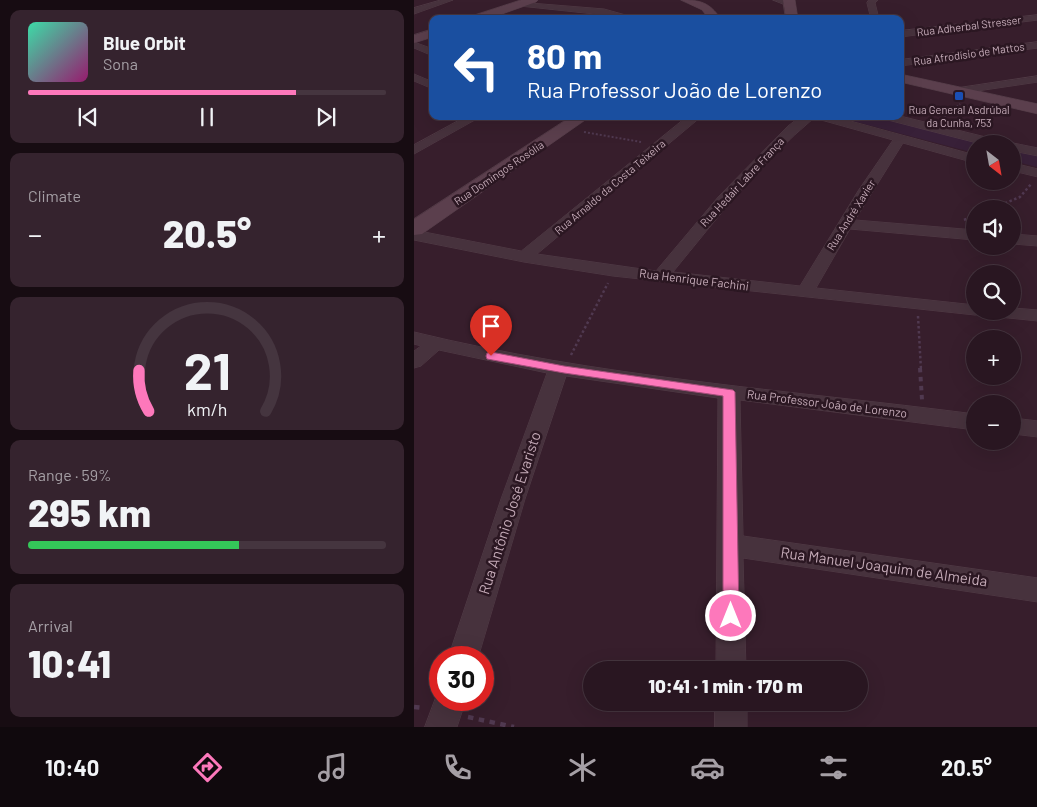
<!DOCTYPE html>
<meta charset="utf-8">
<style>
body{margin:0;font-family:Barlow,sans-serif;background:#35232e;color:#f1f3f6;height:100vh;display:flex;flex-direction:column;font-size:19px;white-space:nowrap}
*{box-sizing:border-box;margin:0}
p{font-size:16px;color:#a59fa5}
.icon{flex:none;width:28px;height:28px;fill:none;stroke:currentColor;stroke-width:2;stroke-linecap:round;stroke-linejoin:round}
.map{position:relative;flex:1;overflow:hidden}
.details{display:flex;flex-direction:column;gap:10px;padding:10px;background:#170c12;width:414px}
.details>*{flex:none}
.banner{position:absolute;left:15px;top:15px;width:475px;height:105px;border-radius:10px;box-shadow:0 5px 20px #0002,0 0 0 1px #45353f;background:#1a4fa0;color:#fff;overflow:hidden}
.needle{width:32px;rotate:149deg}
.controls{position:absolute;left:552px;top:135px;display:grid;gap:10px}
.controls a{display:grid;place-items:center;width:55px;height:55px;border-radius:50%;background:#291621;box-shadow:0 5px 20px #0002,0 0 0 1px #45353f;font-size:25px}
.speed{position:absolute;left:15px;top:646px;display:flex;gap:10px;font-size:25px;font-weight:700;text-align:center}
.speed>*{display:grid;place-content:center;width:65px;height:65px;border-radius:50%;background:#291621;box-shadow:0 5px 20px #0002,0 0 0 1px #45353f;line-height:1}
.speed .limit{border:8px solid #d22;background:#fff;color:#111}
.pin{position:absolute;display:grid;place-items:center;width:42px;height:42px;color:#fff;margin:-51px -21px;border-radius:50% 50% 50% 0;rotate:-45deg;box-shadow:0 0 5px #0007}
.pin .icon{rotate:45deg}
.me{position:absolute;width:55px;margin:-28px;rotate:0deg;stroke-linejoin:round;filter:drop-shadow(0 0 4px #0008)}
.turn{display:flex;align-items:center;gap:18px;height:105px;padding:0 15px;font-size:22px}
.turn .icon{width:65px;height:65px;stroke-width:2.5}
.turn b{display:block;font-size:35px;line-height:42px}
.big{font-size:38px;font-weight:800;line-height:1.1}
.details .widget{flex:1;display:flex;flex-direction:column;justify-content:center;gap:8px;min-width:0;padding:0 18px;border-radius:10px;background:#35232e}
.details .dial{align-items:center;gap:0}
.dial svg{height:130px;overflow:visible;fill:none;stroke:#45353f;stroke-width:7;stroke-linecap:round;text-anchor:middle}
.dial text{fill:#f1f3f6;stroke:none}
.song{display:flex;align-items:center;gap:15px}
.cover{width:60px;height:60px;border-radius:8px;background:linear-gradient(135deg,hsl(160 70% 55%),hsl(320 70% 35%))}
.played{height:5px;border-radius:2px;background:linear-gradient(90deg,#fd78bb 75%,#45353f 75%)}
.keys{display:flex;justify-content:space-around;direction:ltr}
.heat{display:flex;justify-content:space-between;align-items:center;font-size:28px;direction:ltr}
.charge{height:8px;border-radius:4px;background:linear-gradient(90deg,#34c759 59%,#45353f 0)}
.trip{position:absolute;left:169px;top:661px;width:285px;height:50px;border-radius:25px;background:#291621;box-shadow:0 5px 20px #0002,0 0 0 1px #45353f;font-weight:800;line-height:50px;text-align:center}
.dock{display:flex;height:80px;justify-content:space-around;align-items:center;background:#10090d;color:#a59fa5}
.dock .icon{width:35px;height:35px}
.dock .active{color:#fd78bb}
.dock b{font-size:22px;color:#f1f3f6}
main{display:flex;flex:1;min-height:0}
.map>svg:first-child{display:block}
</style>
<main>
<section class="details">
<div class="widget">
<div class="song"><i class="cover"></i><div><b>Blue Orbit</b><p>Sona</p></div></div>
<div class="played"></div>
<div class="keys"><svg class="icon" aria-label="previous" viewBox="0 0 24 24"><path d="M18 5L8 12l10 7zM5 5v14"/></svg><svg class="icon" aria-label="pause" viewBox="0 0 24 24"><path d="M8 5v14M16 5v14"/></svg><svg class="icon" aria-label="next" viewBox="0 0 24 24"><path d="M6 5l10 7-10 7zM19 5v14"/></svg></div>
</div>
<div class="widget"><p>Climate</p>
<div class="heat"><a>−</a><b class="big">20.5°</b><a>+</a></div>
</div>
<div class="widget dial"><svg viewBox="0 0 100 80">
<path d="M14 69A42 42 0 1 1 86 69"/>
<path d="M14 69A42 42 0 0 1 8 44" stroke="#fd78bb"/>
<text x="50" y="56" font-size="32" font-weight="700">21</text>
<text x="50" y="72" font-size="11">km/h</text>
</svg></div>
<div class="widget"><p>Range · 59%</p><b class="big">295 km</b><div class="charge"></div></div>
<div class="widget"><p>Arrival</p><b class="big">10:41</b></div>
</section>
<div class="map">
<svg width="624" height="727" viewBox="0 0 624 727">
<rect width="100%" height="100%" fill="#371e2c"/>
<path fill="#382038" d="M419 116H470L574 144H561V153Z
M599 150 623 154V167L599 161Z"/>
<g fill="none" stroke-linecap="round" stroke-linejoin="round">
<defs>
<path id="street" d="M27 0H39L0 14V8Z
M359 0H371L379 4 375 6Z
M455 0H464L461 3 465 19H457L453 3Z
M103 2 190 9 226 19H209L190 15 106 6H103Z
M624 15V20L486 37V31Z
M0 42 19 49V56L0 48Z
M624 42V48L486 66V60Z
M0 74 19 82V89L0 81Z
M624 76V82L543 94 537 91 543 88Z
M53 116H68L0 154V145Z
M274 116H288L123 254 242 271 305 196 374 126 387 116H418L561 155V163L489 143 441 220 561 230V240L436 229 402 288 561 305V311H599V308L624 310V321L575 316 568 314 561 315 199 276 110 262 0 240V230L107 251ZM400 118 479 140 444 191 386 286 259 272C303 218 346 163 400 118Z
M468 116H486L588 141 589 144H567L470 119Z
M599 143 624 148V156L599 151V144H597Z
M599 163 624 169V177L599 171Z
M599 234 624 236V246L599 244Z
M0 332C184 377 374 390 561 414V430L326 400 329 536 624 578V602L329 558 332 670H302L304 398 152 376 111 499 64 658H34L87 499 133 373 25 350 7 366 0 368V351L7 346 0 344Z
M599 418 624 421V437L599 434Z
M25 689 26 700H52L43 727H11Z
M301 702H333V727H301Z"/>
<path id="secondary" d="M107 0H124L122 2 74 19H56L58 16Z
M267 0C287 0 295 2 307 19H295L288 10Z
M369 0H381L384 19H372Z
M19 29V37L0 43V35Z
M486 74 624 104V114L486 82Z
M158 116H177L8 234 0 235V219Z"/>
</defs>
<use href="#street" stroke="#513b46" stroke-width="1"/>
<use href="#secondary" stroke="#513b46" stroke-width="1"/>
<path stroke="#503950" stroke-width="2" stroke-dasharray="2 2" stroke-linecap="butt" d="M530 117 546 104
M170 132 227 142"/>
<path stroke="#503950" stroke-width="2.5" stroke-dasharray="2.5 2.5" stroke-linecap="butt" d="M577 209 606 197 618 183
M550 220 561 215
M504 316 507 370
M157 355 194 283"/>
<path stroke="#503950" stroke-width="4" stroke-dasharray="4.5 4.5" stroke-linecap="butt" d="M506 368 508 400"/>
<path stroke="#503950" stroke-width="4.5" stroke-dasharray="5.5 5.5" stroke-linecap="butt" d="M0 707 9 708
M54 717 100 727"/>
<use href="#street" fill="#47323d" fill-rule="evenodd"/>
<use href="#secondary" fill="#5b3f4d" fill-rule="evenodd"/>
</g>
<path fill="#fd78bb" stroke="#a44e7a" d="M77 352 150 366 319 390 321 392 325 616 323 622 317 624 311 622 309 616V396L150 373 73 359 72 356 73 353Z"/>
<rect fill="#1a4fb4" stroke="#2b1722" stroke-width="2" x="540" y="91" width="10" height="10" rx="2.5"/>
<g text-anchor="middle" stroke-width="5" stroke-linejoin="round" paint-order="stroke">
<g font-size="11" fill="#c5abb8" stroke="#2b1722">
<text transform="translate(555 26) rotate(-7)" y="4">Rua Adherbal Stresser</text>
<text transform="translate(555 54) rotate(-8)" y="4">Rua Afrodísio de Mattos</text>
<text transform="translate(85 173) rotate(-34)" y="4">Rua Domingos Rosólia</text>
<text transform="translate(328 182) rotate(-47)" y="4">Rua Hedair Labre França</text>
<text transform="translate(196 187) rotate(-40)" y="4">Rua Arnaldo da Costa Teixeira</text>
<text transform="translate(437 215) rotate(-58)" y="4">Rua André Xavier</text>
</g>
<g font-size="11" fill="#c5abb8" stroke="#2b1722">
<text x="545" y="114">Rua General Asdrúbal<tspan x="545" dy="13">da Cunha, 753</tspan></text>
</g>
<g font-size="12" fill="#c5abb8" stroke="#2b1722">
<text transform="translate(280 280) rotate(7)" y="4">Rua Henrique Fachini</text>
<text transform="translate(413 404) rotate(7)" y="4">Rua Professor João de Lorenzo</text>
</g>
<g font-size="15" fill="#c5abb8" stroke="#2b1722">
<text transform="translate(96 513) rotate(-72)" y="5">Rua Antônio José Evaristo</text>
<text transform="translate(470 567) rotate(8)" y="5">Rua Manuel Joaquim de Almeida</text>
</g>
</g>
</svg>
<div class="controls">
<a><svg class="needle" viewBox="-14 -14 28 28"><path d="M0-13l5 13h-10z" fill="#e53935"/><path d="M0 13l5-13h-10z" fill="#a59fa5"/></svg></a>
<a><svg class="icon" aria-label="sound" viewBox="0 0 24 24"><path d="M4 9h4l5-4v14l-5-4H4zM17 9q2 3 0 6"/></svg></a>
<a><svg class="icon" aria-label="search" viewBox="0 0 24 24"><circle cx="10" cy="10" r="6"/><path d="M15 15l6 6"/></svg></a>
<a>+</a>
<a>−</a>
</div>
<div class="speed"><div class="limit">30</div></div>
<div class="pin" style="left:77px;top:356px;background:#d93025"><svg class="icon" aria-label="arrive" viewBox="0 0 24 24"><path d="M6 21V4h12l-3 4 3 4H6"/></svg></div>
<svg class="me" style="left:317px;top:616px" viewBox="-20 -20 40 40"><circle r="17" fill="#fd78bb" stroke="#fff" stroke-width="3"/><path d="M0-11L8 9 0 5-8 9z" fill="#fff"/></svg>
<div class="trip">10:41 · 1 min · 170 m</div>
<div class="banner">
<div class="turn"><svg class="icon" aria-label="left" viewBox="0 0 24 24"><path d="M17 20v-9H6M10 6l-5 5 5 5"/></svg><div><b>80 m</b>Rua Professor João de Lorenzo</div></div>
</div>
</div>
</main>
<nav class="dock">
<b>10:40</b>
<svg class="icon active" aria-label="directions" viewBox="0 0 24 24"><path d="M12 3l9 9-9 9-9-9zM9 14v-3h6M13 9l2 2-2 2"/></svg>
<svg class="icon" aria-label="music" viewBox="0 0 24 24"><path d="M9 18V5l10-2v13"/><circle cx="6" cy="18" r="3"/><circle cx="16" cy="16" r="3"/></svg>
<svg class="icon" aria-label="phone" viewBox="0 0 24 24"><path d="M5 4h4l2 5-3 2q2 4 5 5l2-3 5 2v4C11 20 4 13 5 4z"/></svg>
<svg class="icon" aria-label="climate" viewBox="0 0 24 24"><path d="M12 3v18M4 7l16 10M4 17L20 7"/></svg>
<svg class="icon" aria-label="car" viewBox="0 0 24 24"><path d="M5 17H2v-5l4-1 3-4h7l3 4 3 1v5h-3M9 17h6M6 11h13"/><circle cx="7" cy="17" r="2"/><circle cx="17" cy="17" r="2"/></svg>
<svg class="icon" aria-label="filters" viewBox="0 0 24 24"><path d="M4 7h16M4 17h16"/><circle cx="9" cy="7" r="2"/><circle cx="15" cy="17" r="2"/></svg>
<b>20.5°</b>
</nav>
